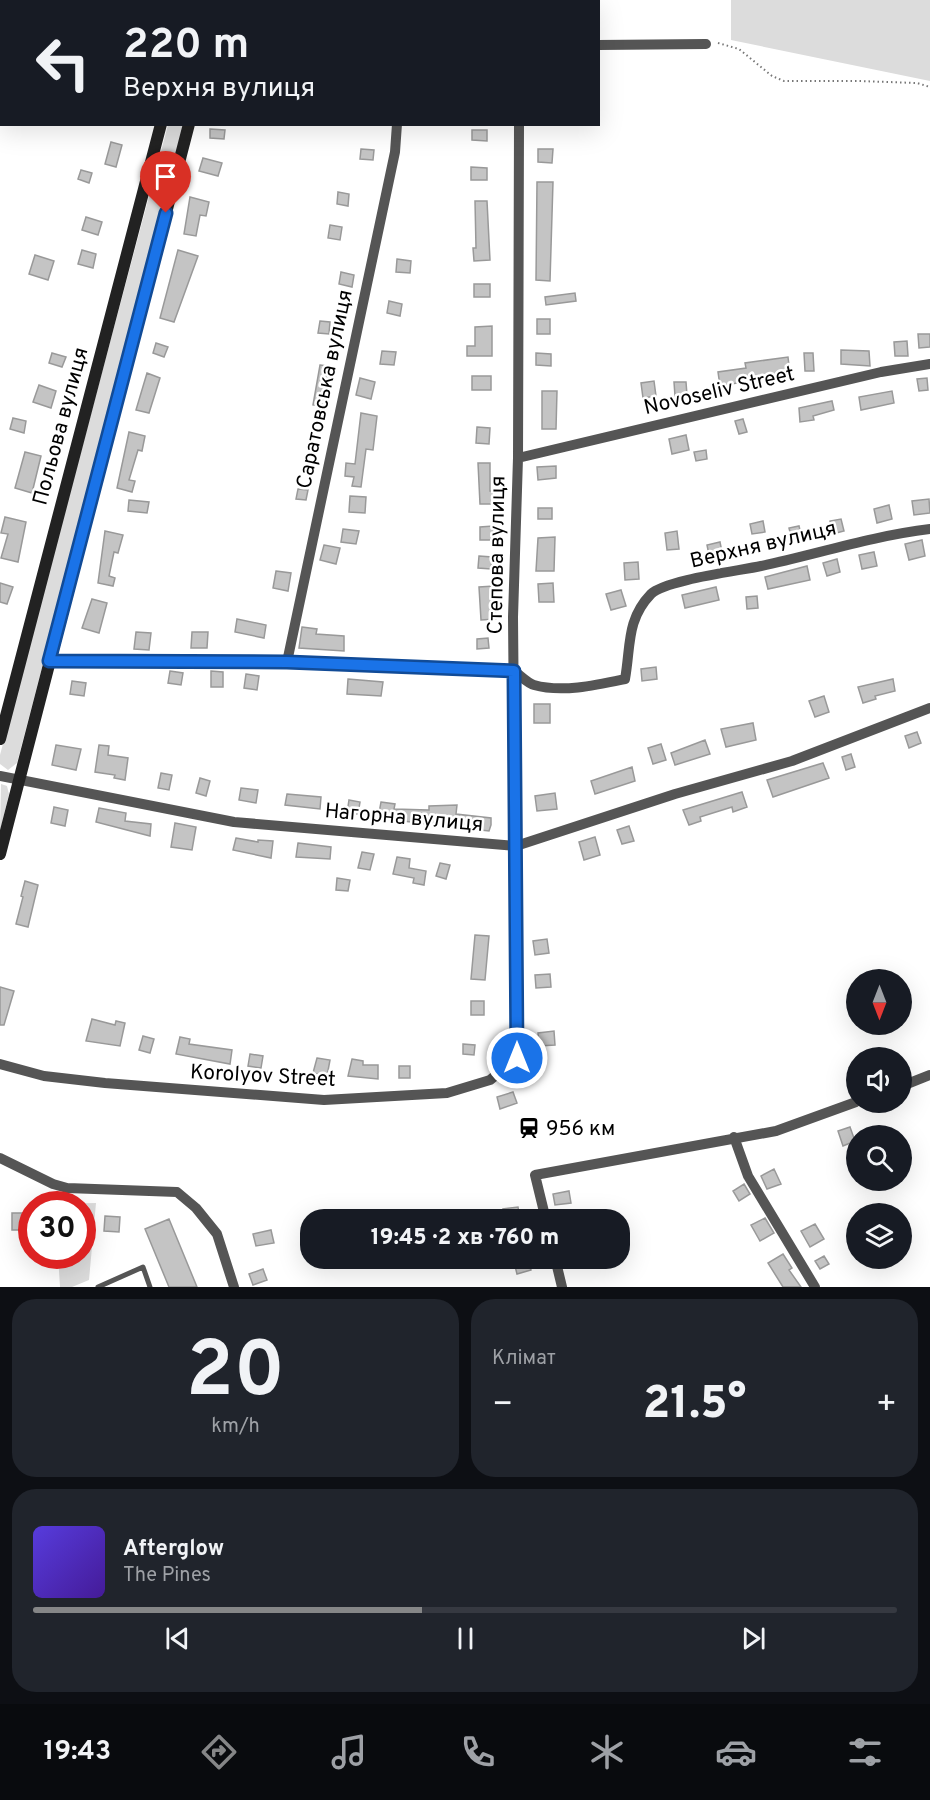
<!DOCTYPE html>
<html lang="uk">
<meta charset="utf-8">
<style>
body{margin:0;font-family:Overpass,sans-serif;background:#20242c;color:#f1f3f6;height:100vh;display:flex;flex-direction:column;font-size:22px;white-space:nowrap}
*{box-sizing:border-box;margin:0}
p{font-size:20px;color:#9ea1a6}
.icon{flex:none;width:33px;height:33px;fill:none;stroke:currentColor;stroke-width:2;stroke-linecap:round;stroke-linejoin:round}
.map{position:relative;height:1287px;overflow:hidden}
.sheet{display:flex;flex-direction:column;gap:12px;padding:12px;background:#0d0f14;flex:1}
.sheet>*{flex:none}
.guide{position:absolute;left:0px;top:0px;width:600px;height:126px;box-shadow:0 6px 24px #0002;background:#171b24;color:#f1f3f6;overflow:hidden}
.needle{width:39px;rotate:180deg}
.fabs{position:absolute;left:846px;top:969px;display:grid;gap:12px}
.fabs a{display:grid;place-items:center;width:66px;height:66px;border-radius:50%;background:#171b24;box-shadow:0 6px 24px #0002;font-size:30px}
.speed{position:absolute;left:18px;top:1191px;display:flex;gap:12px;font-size:30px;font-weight:700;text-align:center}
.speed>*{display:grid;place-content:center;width:78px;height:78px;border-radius:50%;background:#171b24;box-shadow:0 6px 24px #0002;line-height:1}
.speed .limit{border:9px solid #d22;background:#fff;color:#111}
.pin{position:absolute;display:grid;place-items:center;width:51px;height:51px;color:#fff;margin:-62px -26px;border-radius:50% 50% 50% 0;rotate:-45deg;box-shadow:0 0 6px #0007}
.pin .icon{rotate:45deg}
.me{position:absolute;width:66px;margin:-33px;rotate:0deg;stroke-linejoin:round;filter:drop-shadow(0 0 4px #0008)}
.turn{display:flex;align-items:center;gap:21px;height:126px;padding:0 24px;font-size:27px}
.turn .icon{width:78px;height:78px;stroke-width:2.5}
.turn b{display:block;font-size:42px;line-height:51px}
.big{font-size:45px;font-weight:800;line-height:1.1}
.sheet .widget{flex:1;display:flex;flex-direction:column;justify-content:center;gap:9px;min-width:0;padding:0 21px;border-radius:24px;background:#20242c}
.sheet .dial{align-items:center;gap:0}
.dial b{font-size:78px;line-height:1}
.song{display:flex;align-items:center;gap:18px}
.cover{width:72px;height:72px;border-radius:9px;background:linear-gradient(135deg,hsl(250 70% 55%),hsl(260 70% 35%))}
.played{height:6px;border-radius:3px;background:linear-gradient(90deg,#858687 45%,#363941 45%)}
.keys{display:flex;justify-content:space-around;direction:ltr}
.heat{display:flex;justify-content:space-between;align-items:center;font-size:33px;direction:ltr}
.sheet .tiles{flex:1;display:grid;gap:12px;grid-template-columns:1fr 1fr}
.widget:last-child{grid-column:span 2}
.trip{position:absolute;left:300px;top:1209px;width:330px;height:60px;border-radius:24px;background:#171b24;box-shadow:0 6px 24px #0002;font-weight:800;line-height:60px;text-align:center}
.tabs{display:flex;height:96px;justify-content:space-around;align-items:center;background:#090b0e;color:#9ea1a6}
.tabs .icon{width:42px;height:42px}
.tabs .selected{color:#858687}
.tabs b{font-size:27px;color:#f1f3f6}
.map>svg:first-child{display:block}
</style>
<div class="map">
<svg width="930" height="1287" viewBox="0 0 930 1287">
<rect width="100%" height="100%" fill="#fff"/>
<path fill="#dcdcdc" d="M731 0H930V81L731 40Z
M168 125H184L17 763 8 770 0 764V755Z
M1 784 7 786 9 794 0 831Z
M96 1203 89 1280 72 1287H60L58 1256H82V1204H55Z"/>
<path fill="#c4c4c4" stroke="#999" stroke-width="1.5" d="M210 129 225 130 224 139 210 138Z
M472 130H487V141L472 140Z
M111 142 122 145 116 167 105 164Z
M361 149 374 150 373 160 360 159Z
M538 149H553L552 163 538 162Z
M203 158 222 163 218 176 199 171Z
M471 167 487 168V180H471Z
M81 170 92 173 89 183 78 179Z
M537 182H553L550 281 536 280Z
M338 192 349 194 348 206 337 204Z
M190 197 209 202 206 216 200 215 196 236 184 234Z
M475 201H487L490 260 474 261 473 248H476Z
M86 217 102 222 98 235 82 230Z
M330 225 342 227 340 240 328 238Z
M82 250 96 254 93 268 78 264Z
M178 250 198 256 174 322 160 318Z
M35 255 54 261 48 280 29 274Z
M397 259 411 261 410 273 396 272Z
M341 272 354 275 352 287 339 284Z
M474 284H490V297H474Z
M575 293 576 301 546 305 545 297Z
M389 301 402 304 400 316 387 313Z
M537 319H550V334H537Z
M320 321 330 322 329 334 318 333Z
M492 326V356H467V346H475V327Z
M918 334H930V347L919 348Z
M907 341 908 356H895L894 342Z
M156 343 168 347 164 357 153 353Z
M841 350 869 351 870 366 841 364Z
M382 351 396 352 394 365 380 364Z
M52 353 66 357 62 367 49 363Z
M536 353 551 354V366L536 365Z
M804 353H813L814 371H805Z
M788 357 790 374 720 386 718 372 746 368 745 363Z
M320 365 335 367 326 407 313 405Z
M147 373 160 378 149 413 136 410Z
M472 376H491V390H472Z
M360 378 375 382 371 399 356 395Z
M927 378 928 390 919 391 917 379Z
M654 381 656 396 643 398 641 383Z
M674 382H686L687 395 675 396Z
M39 385 56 391 51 408 33 402Z
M542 391H557L556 429H542Z
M892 391 894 403 861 410 859 397Z
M832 401 834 410 813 416 814 420 800 422 799 408Z
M361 413 377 416 373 450 366 449 361 487 352 486 354 477 345 476 346 463 355 464Z
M13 418 26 421 24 433 10 429Z
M743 419 747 432 739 434 735 421Z
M477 427 490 428 489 444 476 443Z
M129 432 145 436 142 451 138 450 129 480 135 481 132 492 117 488Z
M686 435 689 450 672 454 669 439Z
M706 450 707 459 696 461 694 452Z
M25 452 41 456 32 493 15 488Z
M478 463H490V491H493V504H480Z
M556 466V478L538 480 537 467Z
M298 489 308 490 306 500 296 499Z
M350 496 366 497 365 513 349 512Z
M929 499 930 513 914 515 912 501Z
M129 500 149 502 147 513 128 511Z
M889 505 892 519 877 523 874 509Z
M538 508H552V519H538Z
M5 517 26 522 18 562 1 558 8 534 1 533Z
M841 519 844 531 832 534 830 521Z
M763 521 765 532 752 534 750 524Z
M493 526V540H480V527Z
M799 526 802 538 792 540 789 528Z
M343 529 359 531 356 544 341 542Z
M105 531 123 535 118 553 114 552 109 576 115 578 113 586 98 583Z
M677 531 679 549 667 550 665 533Z
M555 537 554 571H536L538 538Z
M922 540 925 556 909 560 905 544Z
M720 542 723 557 710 560 707 545Z
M324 545 340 548 336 564 320 560Z
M874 552 877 566 862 569 859 555Z
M479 556 492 557 491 569 478 568Z
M837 559 840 572 827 576 823 563Z
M638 562 639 579 625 580 624 563Z
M807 566 810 580 768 589 765 577Z
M276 571 291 573 288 591 273 588Z
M0 583 13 587 7 604 0 602Z
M553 583 554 602H539L538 584Z
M494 586 496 619 481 620 479 587Z
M716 587 719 600 685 608 682 595Z
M621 590 626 606 611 610 606 594Z
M757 596 758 608 747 609 746 597Z
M92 599 107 603 99 633 82 628Z
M237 619 266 625 264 638 235 632Z
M302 627 317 629 316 634 344 636V651L299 648Z
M136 632 151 633 149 650 134 649Z
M192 632H208L207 648H191Z
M488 638 489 648 477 649V639Z
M656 667 657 679 642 681 641 669Z
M170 671 183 673 181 685 168 683Z
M211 671 223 672V687H211Z
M246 674 259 676 257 690 244 688Z
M348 679 383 682 381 696 347 694Z
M893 679 895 691 875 696 876 699 863 703 858 687Z
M72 681 86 683 84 696 70 694Z
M824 696 829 712 815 717 809 701Z
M534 704H550V723H534Z
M753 723 756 740 726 747 721 729Z
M917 732 921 743 909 748 905 736Z
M705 740 710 754 675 765 671 753Z
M661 744 666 760 653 764 648 748Z
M56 745 81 749 76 770 52 765Z
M99 745 109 746 108 755 128 758 125 780 114 778 115 775 95 772Z
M851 754 855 767 846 770 842 757Z
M823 763 829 778 773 797 767 780Z
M632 767 635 781 595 794 591 781Z
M161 773 172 775 169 790 158 788Z
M200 778 210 781 206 796 196 793Z
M241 788 258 790 256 803 239 800Z
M742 792 747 807 733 812 732 807 700 817 701 821 689 825 683 810Z
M555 793 557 809 537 811 535 796Z
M287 794 321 797 320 809 285 805Z
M349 800 360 802 358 814 347 813Z
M381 802 395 804 394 809 429 810V806L457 805 456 814 491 818V825L489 831 472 829V824H428L378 818Z
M54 807 68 810 65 826 51 823Z
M99 808 126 813 125 821 151 824 150 836 96 822Z
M175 823 196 827 192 850 171 847Z
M629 826 634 841 622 844 617 830Z
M595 837 600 855 584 860 579 842Z
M236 838 258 842V840L273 841 271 858 233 850Z
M298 843 331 847 330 859 296 857Z
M362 852 374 854 370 870 358 868Z
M397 857 410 859 409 868 426 871 424 885 413 883 414 878 393 874Z
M440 863 450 865 446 879 436 876Z
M337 878 350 880 348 891 336 890Z
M25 881 38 885 28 927 16 924 23 897 21 896Z
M475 935 489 936 485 980 471 979Z
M547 939 549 953 535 955 533 941Z
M550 974 551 987 536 988 535 975Z
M0 987 14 991 4 1025H0Z
M471 1001H484V1015H471Z
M92 1019 115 1025 116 1021 125 1023 120 1046 86 1041Z
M554 1031 555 1045 539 1046 538 1033Z
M143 1036 154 1039 150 1053 139 1050Z
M180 1037 190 1039 189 1044 232 1050 230 1064 176 1054Z
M463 1044 475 1045 474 1055 463 1054Z
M250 1054 263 1056 261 1068 248 1066Z
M317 1058 330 1060 327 1076 313 1073Z
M352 1059 363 1061V1065H378V1079L348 1076Z
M399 1066H410V1078H399Z
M513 1092 517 1103 500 1109 497 1097Z
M850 1127 855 1141 843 1146 838 1131Z
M774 1169 781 1184 767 1189 761 1176Z
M744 1184 750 1194 739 1201 733 1191Z
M569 1191 571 1203 555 1205 553 1194Z
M518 1207 520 1220H505L503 1209Z
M12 1213H32V1230H12Z
M105 1216 120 1217 119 1232 104 1231Z
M765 1218 774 1233 760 1241 751 1225Z
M169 1219 197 1287H169L145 1229Z
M815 1224 824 1239 810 1247 801 1231Z
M271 1230 274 1243 256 1246 253 1234Z
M783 1254 792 1268 789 1270 801 1287H783L768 1263Z
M824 1256 829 1264 820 1269 815 1261Z
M513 1258H528L531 1270 517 1274Z
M263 1269 267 1280 253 1285 249 1274Z"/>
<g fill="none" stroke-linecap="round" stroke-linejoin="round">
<path stroke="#777" stroke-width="2" stroke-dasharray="1.5 3" stroke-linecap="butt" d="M718 43 739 49 772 76 784 81H858L917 83 930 87"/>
<path stroke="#555" stroke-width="5" d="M98 1287 143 1267 150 1287"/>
<path stroke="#555" stroke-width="10" d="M518 0V2
M0 24 2 25
M598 45 706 44
M518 458 881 372 930 364
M49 661 287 662 514 671C520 675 527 683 534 685 562 693 597 685 625 679 631 646 626 620 651 594 665 580 738 571 761 566 817 554 872 536 930 529
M287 662 395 152 397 124
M0 776 234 822 516 846 675 794 792 761 930 708
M0 1064 44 1076 105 1083 324 1100 447 1093 490 1080 517 1058 513 617 518 458 519 124
M902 1086 930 1075
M734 1137 748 1176 815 1287
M0 1158 53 1184 67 1188 177 1192 196 1208 217 1234 234 1287
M546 1220 535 1175 776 1131 856 1102
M555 1258 562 1287"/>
<path stroke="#222" stroke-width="12" d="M194 2V0
M221 2 222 0
M0 739 161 124
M0 854 189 124"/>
</g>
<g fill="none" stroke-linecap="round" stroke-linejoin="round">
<defs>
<path id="route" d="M166 213 49 661 287 662 514 671 517 1058"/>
</defs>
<use href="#route" stroke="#114b97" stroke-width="15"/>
<use href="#route" stroke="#1a73e8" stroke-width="10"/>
</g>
<defs>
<symbol id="station-bare" viewBox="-9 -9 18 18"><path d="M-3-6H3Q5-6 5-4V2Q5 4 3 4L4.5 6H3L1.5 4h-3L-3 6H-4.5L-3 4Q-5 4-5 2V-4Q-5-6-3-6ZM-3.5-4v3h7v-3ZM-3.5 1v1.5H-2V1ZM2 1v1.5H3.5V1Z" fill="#000" stroke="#fff" stroke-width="2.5" paint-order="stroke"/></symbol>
</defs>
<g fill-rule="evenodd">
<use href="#station-bare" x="514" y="1113" width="30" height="30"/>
</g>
<g text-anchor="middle" stroke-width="5" stroke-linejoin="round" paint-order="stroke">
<g font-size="21" fill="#000" stroke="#fff">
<text transform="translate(324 389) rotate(-78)" y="7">Саратовська вулиця</text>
<text transform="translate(719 390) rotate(-13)" y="7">Novoseliv Street</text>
<text transform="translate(60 426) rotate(-75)" y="7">Польова вулиця</text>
<text transform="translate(763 544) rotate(-13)" y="7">Верхня вулиця</text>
<text transform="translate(496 555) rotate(-89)" y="7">Степова вулиця</text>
<text transform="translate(404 817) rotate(5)" y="7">Нагорна вулиця</text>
<text transform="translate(263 1075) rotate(3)" y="7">Korolyov Street</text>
</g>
<g font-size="21" fill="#000" stroke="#fff" text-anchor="start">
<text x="546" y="1135">956 км</text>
</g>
</g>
</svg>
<div class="fabs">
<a><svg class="needle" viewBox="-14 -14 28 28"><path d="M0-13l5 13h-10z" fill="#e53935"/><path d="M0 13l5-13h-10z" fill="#9ea1a6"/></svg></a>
<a><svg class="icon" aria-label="sound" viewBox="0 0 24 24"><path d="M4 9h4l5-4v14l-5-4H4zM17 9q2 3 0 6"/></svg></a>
<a><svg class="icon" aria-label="search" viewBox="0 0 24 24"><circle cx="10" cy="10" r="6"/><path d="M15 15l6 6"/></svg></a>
<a><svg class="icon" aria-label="layers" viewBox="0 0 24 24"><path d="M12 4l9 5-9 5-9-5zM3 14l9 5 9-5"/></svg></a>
</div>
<div class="speed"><div class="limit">30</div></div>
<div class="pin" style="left:166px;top:213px;background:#d93025"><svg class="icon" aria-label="arrive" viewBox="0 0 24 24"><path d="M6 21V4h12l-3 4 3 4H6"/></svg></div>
<svg class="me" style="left:517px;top:1058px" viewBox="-20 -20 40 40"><circle r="17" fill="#1a73e8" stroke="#fff" stroke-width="3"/><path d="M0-11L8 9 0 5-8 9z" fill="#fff"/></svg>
<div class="trip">19:45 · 2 хв · 760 m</div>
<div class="guide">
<div class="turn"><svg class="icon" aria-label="left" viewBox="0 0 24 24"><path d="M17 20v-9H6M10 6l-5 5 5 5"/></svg><div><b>220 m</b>Верхня вулиця</div></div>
</div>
</div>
<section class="sheet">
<div class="tiles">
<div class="widget dial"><b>20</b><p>km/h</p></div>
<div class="widget"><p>Клімат</p>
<div class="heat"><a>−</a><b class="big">21.5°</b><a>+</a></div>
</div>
<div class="widget">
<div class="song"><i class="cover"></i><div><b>Afterglow</b><p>The Pines</p></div></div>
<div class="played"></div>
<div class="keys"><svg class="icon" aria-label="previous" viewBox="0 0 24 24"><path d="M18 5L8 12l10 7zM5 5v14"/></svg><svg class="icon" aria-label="pause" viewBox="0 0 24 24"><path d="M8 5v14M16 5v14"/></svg><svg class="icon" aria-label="next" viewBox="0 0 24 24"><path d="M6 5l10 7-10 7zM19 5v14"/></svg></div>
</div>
</div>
</section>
<nav class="tabs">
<b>19:43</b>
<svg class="icon selected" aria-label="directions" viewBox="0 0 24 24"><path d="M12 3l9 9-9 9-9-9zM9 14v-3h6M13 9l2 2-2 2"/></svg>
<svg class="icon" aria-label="music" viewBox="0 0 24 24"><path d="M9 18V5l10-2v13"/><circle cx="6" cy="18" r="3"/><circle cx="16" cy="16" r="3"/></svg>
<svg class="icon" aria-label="phone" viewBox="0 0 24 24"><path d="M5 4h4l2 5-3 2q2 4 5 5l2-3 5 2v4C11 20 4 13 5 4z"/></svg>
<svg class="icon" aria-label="climate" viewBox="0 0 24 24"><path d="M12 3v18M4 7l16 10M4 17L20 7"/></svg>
<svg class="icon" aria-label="car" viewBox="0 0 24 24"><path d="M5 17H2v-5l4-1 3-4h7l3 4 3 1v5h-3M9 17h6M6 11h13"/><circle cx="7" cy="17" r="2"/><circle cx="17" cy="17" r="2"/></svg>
<svg class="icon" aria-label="filters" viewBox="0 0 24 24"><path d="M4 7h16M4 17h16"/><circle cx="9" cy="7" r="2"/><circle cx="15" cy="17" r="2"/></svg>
</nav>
